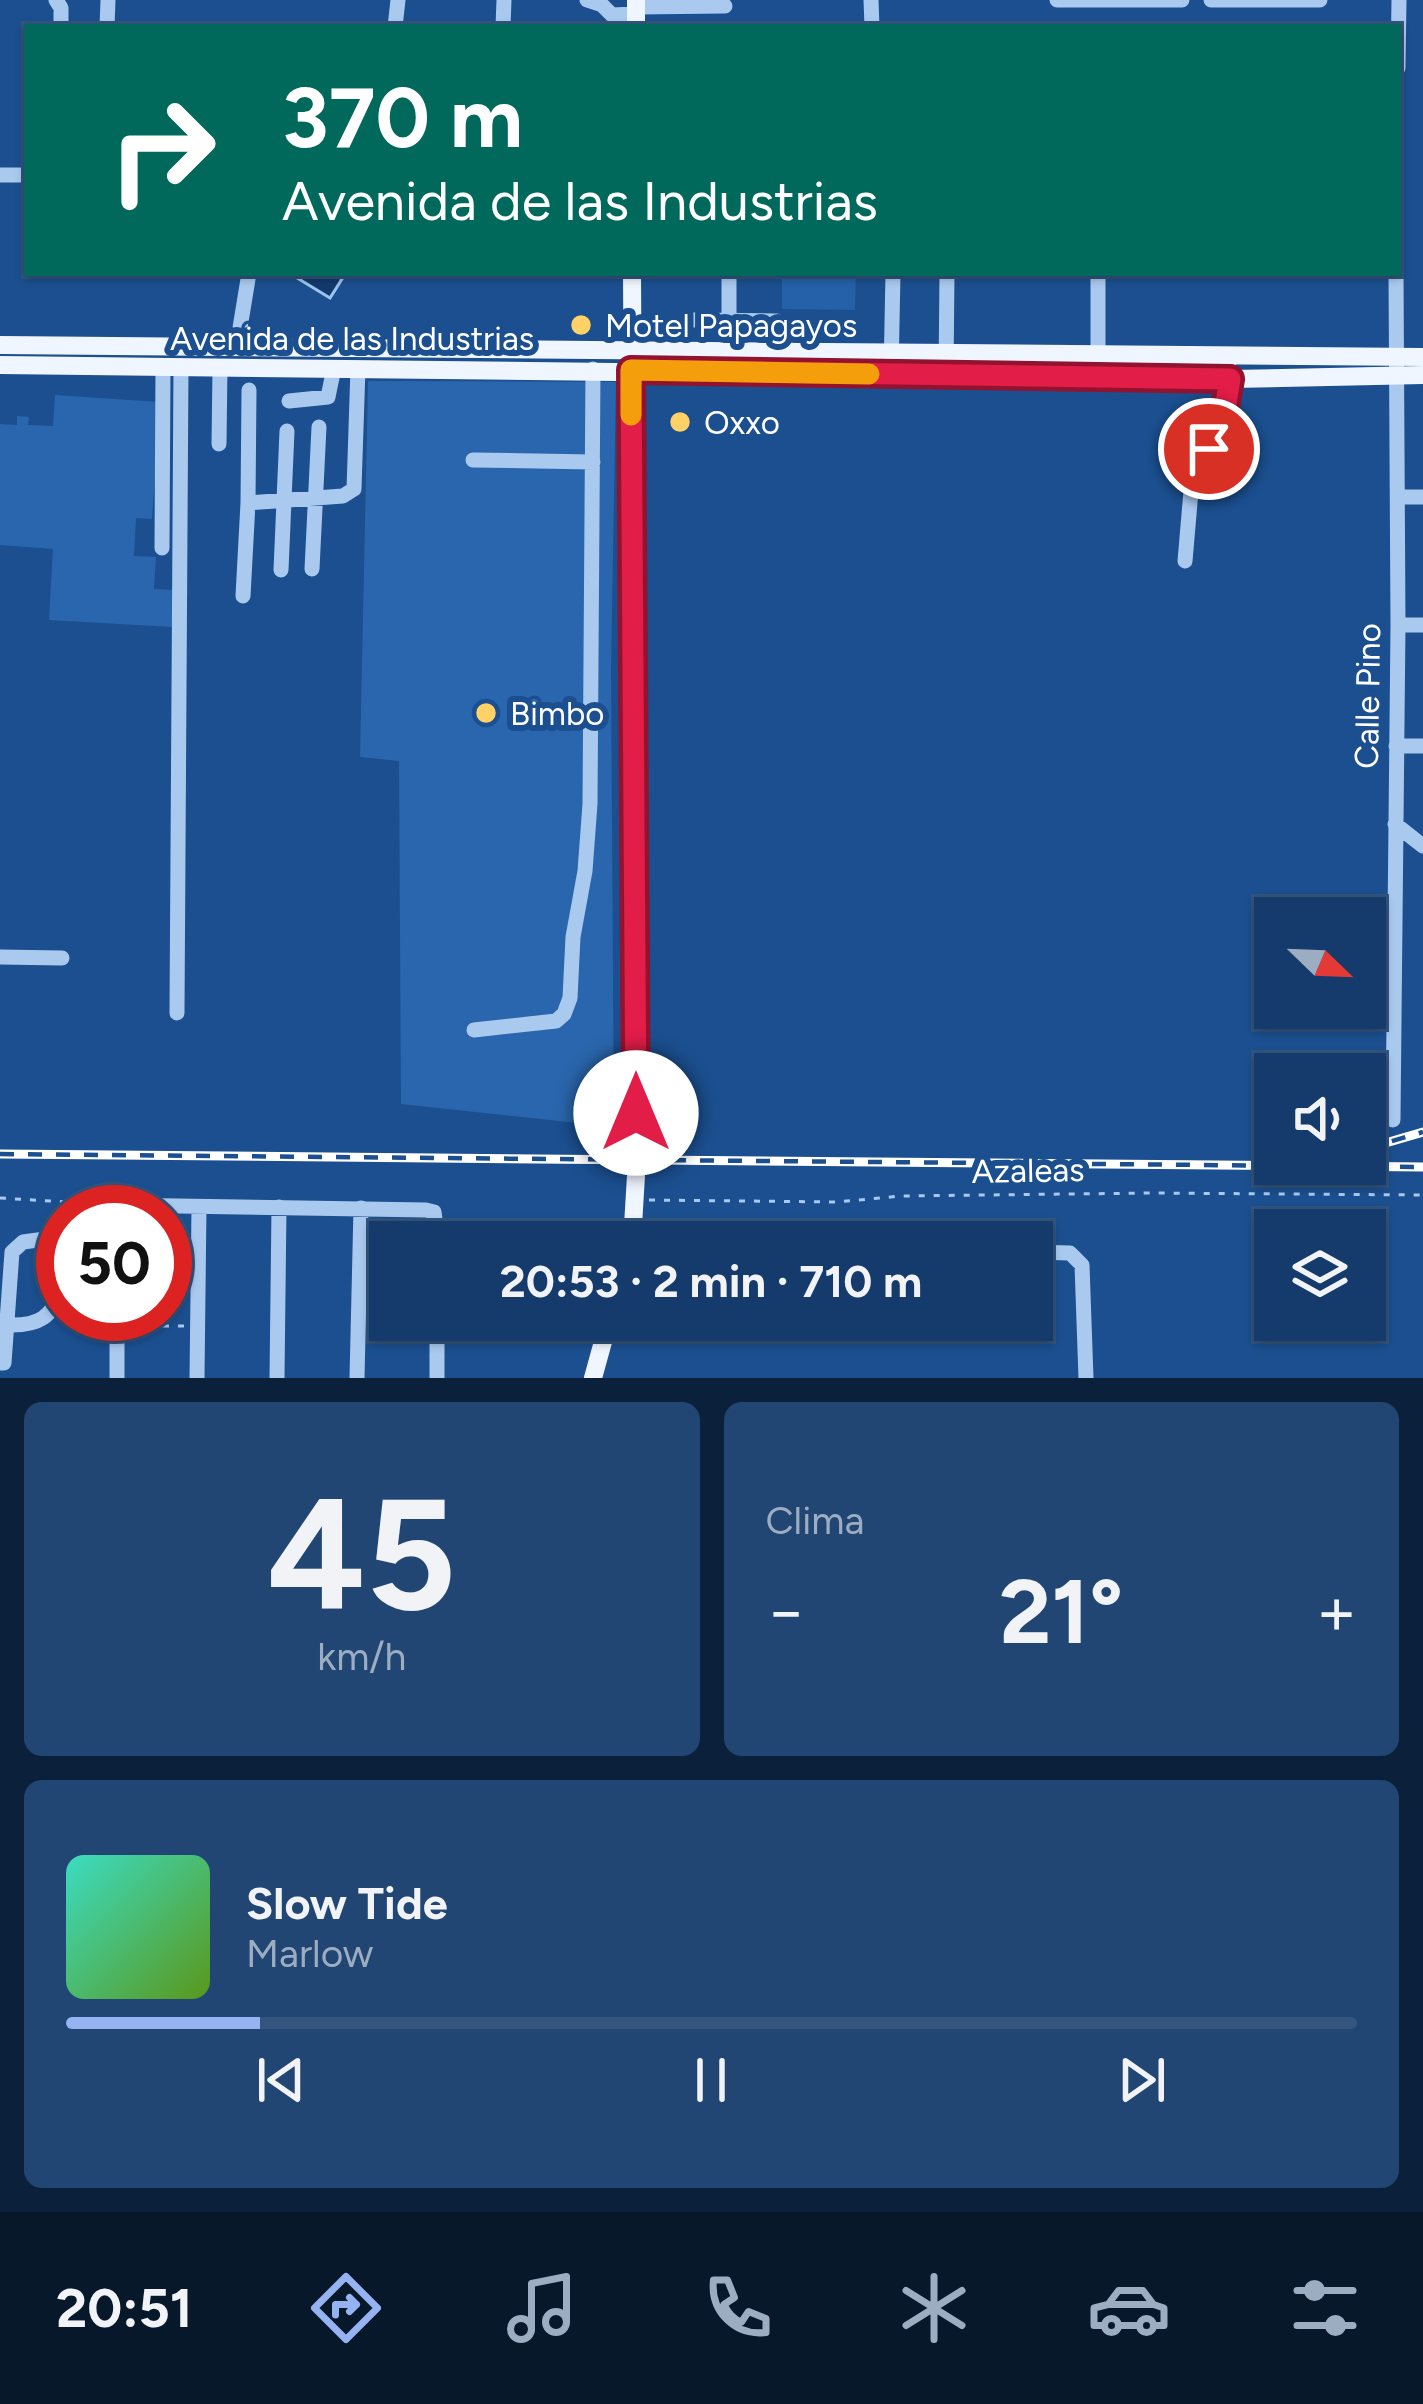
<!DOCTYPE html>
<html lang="es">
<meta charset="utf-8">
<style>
body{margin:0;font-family:Figtree,sans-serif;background:#214673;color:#f1f3f6;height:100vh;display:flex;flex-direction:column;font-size:45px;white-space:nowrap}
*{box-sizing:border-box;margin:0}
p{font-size:39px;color:#9dadc1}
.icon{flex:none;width:66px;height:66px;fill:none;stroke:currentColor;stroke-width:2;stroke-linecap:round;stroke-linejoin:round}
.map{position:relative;height:1378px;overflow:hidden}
.sheet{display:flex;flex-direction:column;gap:24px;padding:24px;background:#0b203b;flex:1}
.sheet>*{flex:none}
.banner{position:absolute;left:24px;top:24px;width:1377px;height:252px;border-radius:0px;box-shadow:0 3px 9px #0004,0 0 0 3px #33557e;background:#00695c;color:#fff;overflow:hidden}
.needle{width:78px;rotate:113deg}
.tools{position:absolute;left:1254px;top:897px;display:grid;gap:24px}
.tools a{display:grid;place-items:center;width:132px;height:132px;border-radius:0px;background:#143b6b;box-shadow:0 3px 9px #0004,0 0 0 3px #33557e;font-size:60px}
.speed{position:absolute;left:36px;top:1185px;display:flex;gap:24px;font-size:60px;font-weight:700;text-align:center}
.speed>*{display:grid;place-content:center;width:156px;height:156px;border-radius:50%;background:#143b6b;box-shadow:0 3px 9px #0004,0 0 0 3px #33557e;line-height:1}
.speed .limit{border:18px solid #d22;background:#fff;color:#111}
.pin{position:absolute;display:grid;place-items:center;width:102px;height:102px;color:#fff;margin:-51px;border:6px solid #fff;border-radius:50%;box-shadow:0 3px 12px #0007}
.me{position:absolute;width:132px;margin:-66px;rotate:0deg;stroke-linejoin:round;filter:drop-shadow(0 0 9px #0008)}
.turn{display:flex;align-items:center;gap:42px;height:252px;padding:0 60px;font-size:54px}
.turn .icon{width:156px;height:156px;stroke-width:2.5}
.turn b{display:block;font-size:84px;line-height:102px}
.big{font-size:90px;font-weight:700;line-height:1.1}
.sheet .widget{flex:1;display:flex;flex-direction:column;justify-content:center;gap:18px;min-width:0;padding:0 42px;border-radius:18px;background:#214673}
.sheet .dial{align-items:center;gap:0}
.dial b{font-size:156px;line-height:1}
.song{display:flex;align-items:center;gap:36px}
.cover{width:144px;height:144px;border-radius:18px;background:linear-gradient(135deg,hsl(170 70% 55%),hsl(90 70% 35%))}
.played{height:12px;border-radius:6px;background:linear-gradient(90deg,#95b2f1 15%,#33557e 15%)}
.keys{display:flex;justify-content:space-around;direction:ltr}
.heat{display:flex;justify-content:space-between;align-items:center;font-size:66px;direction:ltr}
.sheet .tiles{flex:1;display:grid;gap:24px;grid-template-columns:1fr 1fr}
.widget:last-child{grid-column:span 2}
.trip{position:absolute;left:369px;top:1221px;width:684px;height:120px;border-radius:0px;background:#143b6b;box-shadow:0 3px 9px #0004,0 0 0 3px #33557e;font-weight:700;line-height:120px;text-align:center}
.tabs{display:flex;height:192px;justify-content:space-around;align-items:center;background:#08182b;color:#9dadc1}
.tabs .icon{width:84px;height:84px}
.tabs .current{color:#95b2f1}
.tabs b{font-size:54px;color:#f1f3f6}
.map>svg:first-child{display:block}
</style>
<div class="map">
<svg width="1423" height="1378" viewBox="0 0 1423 1378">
<rect width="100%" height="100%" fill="#1b4f8f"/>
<path fill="#2461a8" d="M782 273H856L855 310 782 309Z"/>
<path fill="#123a6d" stroke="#9cc4f0" stroke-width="3" d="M289 273H332L342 279 330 298Z"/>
<path fill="#2a66ad" d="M368 381 616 382 611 669 614 1127 401 1104 399 761 360 757Z
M55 395 160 402 152 519 136 518 134 556 156 557 154 589 174 590 172 627 49 620 53 549 0 545V424L17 425V416L29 417 28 425 53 426Z"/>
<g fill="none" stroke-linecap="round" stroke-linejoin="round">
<path stroke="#a9c9ee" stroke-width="3" stroke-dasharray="6 9" stroke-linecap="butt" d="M0 1198 100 1204
M649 1200 837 1202 901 1196 1152 1193 1423 1195
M133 1326H184
M373 1331 423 1330"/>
<path stroke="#a9c9ee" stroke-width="15" d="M56 0 61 8V27
M587 0 602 5 612 15 636 14
M871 0 872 27
M1057 0H1182
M1211 0H1320
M636 7 725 6
M107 27 108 0
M395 27 398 0
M503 27 504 0
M1398 68 1399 0
M0 175H27
M1098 273V355
M694 320 777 321
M797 325 849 326
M237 346 249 273
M729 352V273
M891 374 893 273
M946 374 947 273
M289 401 328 397 334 368
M219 444 220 367
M473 460 593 462
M1399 497H1423
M248 503 249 390
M162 548 163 366
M1185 561 1191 491 1224 414 1229 356
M312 569 319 427
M281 570 287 431
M243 596 248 503 343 496 354 489 358 368
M1398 625H1423
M1396 746H1423
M1395 824 1423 846
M0 957 62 958
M177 1013 181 366
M474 1030 556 1021 564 1014 570 998 573 937 585 871 590 804 593 369
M1393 1120 1398 625 1396 273
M116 1212V1205L426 1210 434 1212 438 1242
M1032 1252 1070 1253 1082 1265 1086 1378
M117 1314V1378
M8 1325C40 1326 51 1317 63 1289
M0 1363H4L12 1252 23 1242 45 1239 63 1254
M197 1378 199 1207
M277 1378 279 1207
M357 1378 361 1208
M437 1378V1320"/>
<path stroke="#f0f6ff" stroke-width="18" d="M636 27V0
M632 273 637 1159 632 1242
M0 345 1423 357
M0 365 1230 379 1423 375
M593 1378 609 1320"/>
<defs>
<path id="rail" d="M1365 1149 1423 1132
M0 1154 1423 1167"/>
</defs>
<use href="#rail" stroke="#fff" stroke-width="9"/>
<use href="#rail" stroke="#1b4f8f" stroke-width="4.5" stroke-dasharray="14" stroke-linecap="butt"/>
</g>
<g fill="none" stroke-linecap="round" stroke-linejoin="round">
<defs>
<path id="route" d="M636 1113 631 370 1230 379 1224 415 1209 449"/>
</defs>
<use href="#route" stroke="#92132f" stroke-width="30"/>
<use href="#route" stroke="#e11d48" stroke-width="21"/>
<path stroke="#f59e0b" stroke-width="21" d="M631 415V370L869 374"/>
</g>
<g fill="#ffd166" stroke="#1b4f8f" stroke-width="4.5">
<circle cx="581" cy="325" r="12"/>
<circle cx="680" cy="422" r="12"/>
<circle cx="486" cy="713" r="12"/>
</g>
<g text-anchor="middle" stroke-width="12" stroke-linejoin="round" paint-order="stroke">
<g font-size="33" fill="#fff" stroke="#1b4f8f" text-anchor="start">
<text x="605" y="337">Motel Papagayos</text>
<text x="704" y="434">Oxxo</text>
<text x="510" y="725">Bimbo</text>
</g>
<g font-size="33" fill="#fff" stroke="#1b4f8f">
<text x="352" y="350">Avenida de las Industrias</text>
<text transform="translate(1367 696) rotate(-89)" y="12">Calle Pino</text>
<text transform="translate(1028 1170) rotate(-1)" y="12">Azaleas</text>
</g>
</g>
</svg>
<div class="tools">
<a><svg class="needle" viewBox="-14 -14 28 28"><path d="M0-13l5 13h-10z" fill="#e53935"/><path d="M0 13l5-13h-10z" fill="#9dadc1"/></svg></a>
<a><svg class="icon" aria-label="sound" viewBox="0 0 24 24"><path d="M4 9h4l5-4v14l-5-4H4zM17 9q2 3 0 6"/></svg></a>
<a><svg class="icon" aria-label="layers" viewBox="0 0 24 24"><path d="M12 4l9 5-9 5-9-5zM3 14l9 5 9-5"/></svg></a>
</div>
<div class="speed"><div class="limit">50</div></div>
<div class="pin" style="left:1209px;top:449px;background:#d93025"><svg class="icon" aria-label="arrive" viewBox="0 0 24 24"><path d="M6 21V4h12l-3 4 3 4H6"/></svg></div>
<svg class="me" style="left:636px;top:1113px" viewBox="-20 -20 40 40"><circle r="19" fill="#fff"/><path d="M0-13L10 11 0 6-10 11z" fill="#e11d48"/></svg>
<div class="trip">20:53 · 2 min · 710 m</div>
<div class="banner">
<div class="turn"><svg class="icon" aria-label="right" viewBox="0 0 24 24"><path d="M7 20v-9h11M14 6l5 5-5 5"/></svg><div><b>370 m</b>Avenida de las Industrias</div></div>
</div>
</div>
<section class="sheet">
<div class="tiles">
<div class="widget dial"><b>45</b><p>km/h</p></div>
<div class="widget"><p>Clima</p>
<div class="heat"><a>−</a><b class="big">21°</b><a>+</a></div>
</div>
<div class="widget">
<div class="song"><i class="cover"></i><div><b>Slow Tide</b><p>Marlow</p></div></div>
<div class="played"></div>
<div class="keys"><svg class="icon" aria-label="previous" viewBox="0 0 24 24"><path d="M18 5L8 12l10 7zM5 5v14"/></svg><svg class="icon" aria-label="pause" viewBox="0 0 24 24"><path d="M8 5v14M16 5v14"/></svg><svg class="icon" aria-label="next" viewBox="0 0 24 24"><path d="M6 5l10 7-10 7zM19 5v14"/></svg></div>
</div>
</div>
</section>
<nav class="tabs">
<b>20:51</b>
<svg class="icon current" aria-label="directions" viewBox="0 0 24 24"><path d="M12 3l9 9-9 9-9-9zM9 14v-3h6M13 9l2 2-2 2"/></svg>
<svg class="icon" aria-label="music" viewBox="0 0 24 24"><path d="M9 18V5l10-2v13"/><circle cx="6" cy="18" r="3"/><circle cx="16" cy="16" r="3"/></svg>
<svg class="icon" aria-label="phone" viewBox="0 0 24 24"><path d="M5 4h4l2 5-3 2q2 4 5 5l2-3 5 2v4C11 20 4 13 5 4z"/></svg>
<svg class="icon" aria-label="climate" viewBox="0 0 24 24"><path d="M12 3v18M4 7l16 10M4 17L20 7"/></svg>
<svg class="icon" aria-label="car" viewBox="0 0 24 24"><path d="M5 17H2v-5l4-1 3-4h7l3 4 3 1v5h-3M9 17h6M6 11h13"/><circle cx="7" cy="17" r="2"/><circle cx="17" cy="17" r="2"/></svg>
<svg class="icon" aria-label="filters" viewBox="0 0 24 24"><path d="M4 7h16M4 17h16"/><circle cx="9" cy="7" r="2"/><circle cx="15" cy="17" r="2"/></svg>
</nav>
